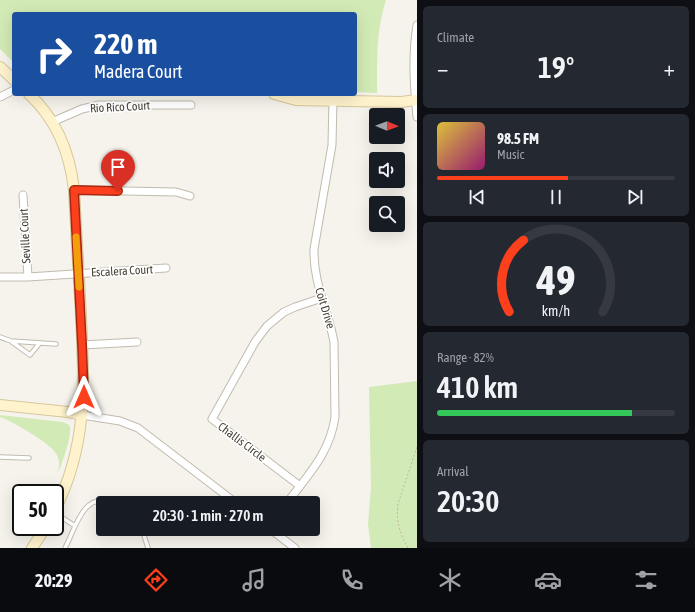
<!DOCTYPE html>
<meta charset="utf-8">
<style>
body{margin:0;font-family:"Asap Condensed",sans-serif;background:#242831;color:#f1f3f6;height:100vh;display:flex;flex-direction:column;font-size:15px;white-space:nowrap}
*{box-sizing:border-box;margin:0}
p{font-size:13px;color:#9ea1a6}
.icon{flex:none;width:22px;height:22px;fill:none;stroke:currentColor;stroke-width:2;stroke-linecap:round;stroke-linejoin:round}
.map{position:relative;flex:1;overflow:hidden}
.details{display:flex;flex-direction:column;gap:6px;padding:6px;background:#0d0f14;width:278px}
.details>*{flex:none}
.guide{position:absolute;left:12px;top:12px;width:345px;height:84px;border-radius:4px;box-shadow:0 4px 16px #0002;background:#1a4fa0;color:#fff;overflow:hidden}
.needle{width:26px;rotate:91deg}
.buttons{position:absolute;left:369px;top:108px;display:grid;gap:8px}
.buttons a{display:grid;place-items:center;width:36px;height:36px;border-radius:4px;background:#171b24;box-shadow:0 4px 16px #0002;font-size:20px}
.speed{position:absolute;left:12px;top:484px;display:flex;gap:8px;font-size:20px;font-weight:700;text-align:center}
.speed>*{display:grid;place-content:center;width:52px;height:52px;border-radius:50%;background:#171b24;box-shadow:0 4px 16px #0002;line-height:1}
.speed .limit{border:2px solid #111;border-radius:6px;background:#fff;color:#111}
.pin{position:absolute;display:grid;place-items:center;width:34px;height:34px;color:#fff;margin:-41px -17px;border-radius:50% 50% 50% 0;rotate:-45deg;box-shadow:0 0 4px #0007}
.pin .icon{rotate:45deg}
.me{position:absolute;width:44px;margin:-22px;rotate:0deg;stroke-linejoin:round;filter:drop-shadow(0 0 3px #0008)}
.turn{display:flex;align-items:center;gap:14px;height:84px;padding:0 16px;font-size:18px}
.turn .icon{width:52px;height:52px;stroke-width:2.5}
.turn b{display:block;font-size:28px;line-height:34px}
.big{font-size:30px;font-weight:600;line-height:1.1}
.details .tile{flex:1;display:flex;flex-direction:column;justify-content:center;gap:6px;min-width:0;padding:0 14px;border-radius:6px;background:#242831}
.details .dial{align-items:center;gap:0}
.dial svg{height:104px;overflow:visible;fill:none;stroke:#363941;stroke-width:7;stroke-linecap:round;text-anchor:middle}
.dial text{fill:#f1f3f6;stroke:none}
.song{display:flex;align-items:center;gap:12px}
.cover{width:48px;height:48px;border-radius:6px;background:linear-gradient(135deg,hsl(50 70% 55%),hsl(320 70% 35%))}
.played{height:4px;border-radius:2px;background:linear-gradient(90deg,#fc3f1d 55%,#363941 55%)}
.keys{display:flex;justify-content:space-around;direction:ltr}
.heat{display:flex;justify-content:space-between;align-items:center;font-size:22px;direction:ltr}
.charge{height:6px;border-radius:3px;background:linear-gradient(90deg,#34c759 82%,#363941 0)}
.trip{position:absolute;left:96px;top:496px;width:224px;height:40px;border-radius:4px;background:#171b24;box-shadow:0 4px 16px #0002;font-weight:600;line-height:40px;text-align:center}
.dock{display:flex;height:64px;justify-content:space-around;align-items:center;background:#090b0e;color:#9ea1a6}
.dock .icon{width:28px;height:28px}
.dock .current{color:#fc3f1d}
.dock b{font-size:18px;color:#f1f3f6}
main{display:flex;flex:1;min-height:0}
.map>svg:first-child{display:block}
</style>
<main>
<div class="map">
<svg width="417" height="548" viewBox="0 0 417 548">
<rect width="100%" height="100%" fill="#f6f3ec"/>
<path fill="#d2eab5" d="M0 0H386C376 31 377 61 377 93L355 92V14H14V63L0 49Z
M417 381V548H371L368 524 371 487 369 387Z
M0 415 62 422C65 423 69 424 70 427 72 436 62 464 58 473 59 467 60 461 57 455 52 444 12 421 0 417Z"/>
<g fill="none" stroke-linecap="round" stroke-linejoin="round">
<defs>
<path id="lane" d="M0 337 11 341 56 344
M12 342 30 355 39 344
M0 457 29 458
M55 513 75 526
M142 529 148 548
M65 548C75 530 83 491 111 503"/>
<path id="street" d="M417 25C412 56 414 85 417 117
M0 97 14 90
M52 122 82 109 99 105H191
M74 190 176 192 190 196
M23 195 28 277
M0 277H28L166 268
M82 345 137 342
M82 415 120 421 138 428 236 503
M300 486 212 419 255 342 267 326 284 312 295 307 322 298
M287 503C308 475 330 453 335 417L334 342C328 309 313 283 314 249L332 145 333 100
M270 529 295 548"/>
<path id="secondary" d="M0 67 14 80
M29 94C57 120 70 153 74 190 76 232 79 274 81 316 84 386 88 444 55 510
M274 94 296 100 401 102 417 100
M0 405 68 412 82 415
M32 548 46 527"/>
</defs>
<use href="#lane" stroke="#c2bbae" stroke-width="5.5"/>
<use href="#street" stroke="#c2bbae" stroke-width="9"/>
<use href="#secondary" stroke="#d6c79b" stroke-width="12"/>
<path stroke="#c4b79f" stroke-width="1" stroke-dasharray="2 2" stroke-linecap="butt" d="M408 548C399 532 396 522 398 504L417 447"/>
<use href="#lane" stroke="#fff" stroke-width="3.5"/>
<use href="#street" stroke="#fff" stroke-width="7"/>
<use href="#secondary" stroke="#fff3cd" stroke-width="10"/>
</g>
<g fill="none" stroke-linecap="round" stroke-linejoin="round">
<defs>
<path id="route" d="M84 397 82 344 74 190 118 191"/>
</defs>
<use href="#route" stroke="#a42913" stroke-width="10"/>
<use href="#route" stroke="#fc3f1d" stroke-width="7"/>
<path stroke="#f59e0b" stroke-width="7" d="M76 237 79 287"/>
</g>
<g text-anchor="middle" stroke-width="3.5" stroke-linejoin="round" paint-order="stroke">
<g font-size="12" fill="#4b4439" stroke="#fff">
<text transform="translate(120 107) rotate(-3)" y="4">Rio Rico Court</text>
<text transform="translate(25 236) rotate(-93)" y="4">Seville Court</text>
<text transform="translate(122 271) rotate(-3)" y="4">Escalera Court</text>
<text transform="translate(325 308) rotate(73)" y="4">Coit Drive</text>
<text transform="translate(242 442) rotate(37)" y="4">Challis Circle</text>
</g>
</g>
</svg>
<div class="buttons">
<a><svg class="needle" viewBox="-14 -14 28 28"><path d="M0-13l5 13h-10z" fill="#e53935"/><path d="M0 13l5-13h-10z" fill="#9ea1a6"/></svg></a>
<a><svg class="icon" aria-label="sound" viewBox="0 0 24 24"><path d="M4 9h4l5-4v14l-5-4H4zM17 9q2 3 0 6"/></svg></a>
<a><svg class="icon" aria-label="search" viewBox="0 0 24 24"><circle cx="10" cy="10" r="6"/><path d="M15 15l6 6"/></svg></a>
</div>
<div class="speed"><div class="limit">50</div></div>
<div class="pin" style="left:118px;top:191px;background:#d93025"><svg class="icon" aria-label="arrive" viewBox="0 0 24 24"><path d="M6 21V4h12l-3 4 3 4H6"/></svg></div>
<svg class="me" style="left:84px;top:397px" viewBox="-20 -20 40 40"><path d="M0-17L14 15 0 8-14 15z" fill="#fc3f1d" stroke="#fff" stroke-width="4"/></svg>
<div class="trip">20:30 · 1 min · 270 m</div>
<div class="guide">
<div class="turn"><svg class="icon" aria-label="right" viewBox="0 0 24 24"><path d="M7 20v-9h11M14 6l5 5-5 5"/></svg><div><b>220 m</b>Madera Court</div></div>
</div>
</div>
<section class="details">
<div class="tile"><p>Climate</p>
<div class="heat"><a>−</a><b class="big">19°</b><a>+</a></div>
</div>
<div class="tile">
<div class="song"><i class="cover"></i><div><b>98.5 FM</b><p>Music</p></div></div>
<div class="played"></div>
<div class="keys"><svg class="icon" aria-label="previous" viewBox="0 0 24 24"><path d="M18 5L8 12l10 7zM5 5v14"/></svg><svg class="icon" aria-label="pause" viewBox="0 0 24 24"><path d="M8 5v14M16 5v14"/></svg><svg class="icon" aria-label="next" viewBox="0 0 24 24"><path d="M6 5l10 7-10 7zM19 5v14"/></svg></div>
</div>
<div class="tile dial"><svg viewBox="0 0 100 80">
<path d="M14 69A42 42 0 1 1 86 69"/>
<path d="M14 69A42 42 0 0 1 25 14" stroke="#fc3f1d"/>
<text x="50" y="56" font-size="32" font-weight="700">49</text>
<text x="50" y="72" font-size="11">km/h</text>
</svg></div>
<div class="tile"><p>Range · 82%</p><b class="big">410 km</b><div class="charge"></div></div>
<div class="tile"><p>Arrival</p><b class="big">20:30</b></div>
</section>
</main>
<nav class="dock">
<b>20:29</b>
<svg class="icon current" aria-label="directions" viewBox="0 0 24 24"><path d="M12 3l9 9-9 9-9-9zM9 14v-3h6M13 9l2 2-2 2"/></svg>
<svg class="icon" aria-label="music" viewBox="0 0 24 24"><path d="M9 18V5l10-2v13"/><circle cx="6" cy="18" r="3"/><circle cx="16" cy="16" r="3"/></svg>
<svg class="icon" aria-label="phone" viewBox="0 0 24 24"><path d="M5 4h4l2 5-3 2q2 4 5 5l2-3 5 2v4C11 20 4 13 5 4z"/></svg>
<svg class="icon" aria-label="climate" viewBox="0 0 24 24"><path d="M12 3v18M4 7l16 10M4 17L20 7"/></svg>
<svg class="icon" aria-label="car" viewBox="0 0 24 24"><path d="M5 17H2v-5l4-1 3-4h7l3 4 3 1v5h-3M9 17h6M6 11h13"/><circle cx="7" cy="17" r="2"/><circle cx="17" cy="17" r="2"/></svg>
<svg class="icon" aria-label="filters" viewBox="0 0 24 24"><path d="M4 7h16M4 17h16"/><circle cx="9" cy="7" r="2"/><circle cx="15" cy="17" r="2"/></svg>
</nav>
